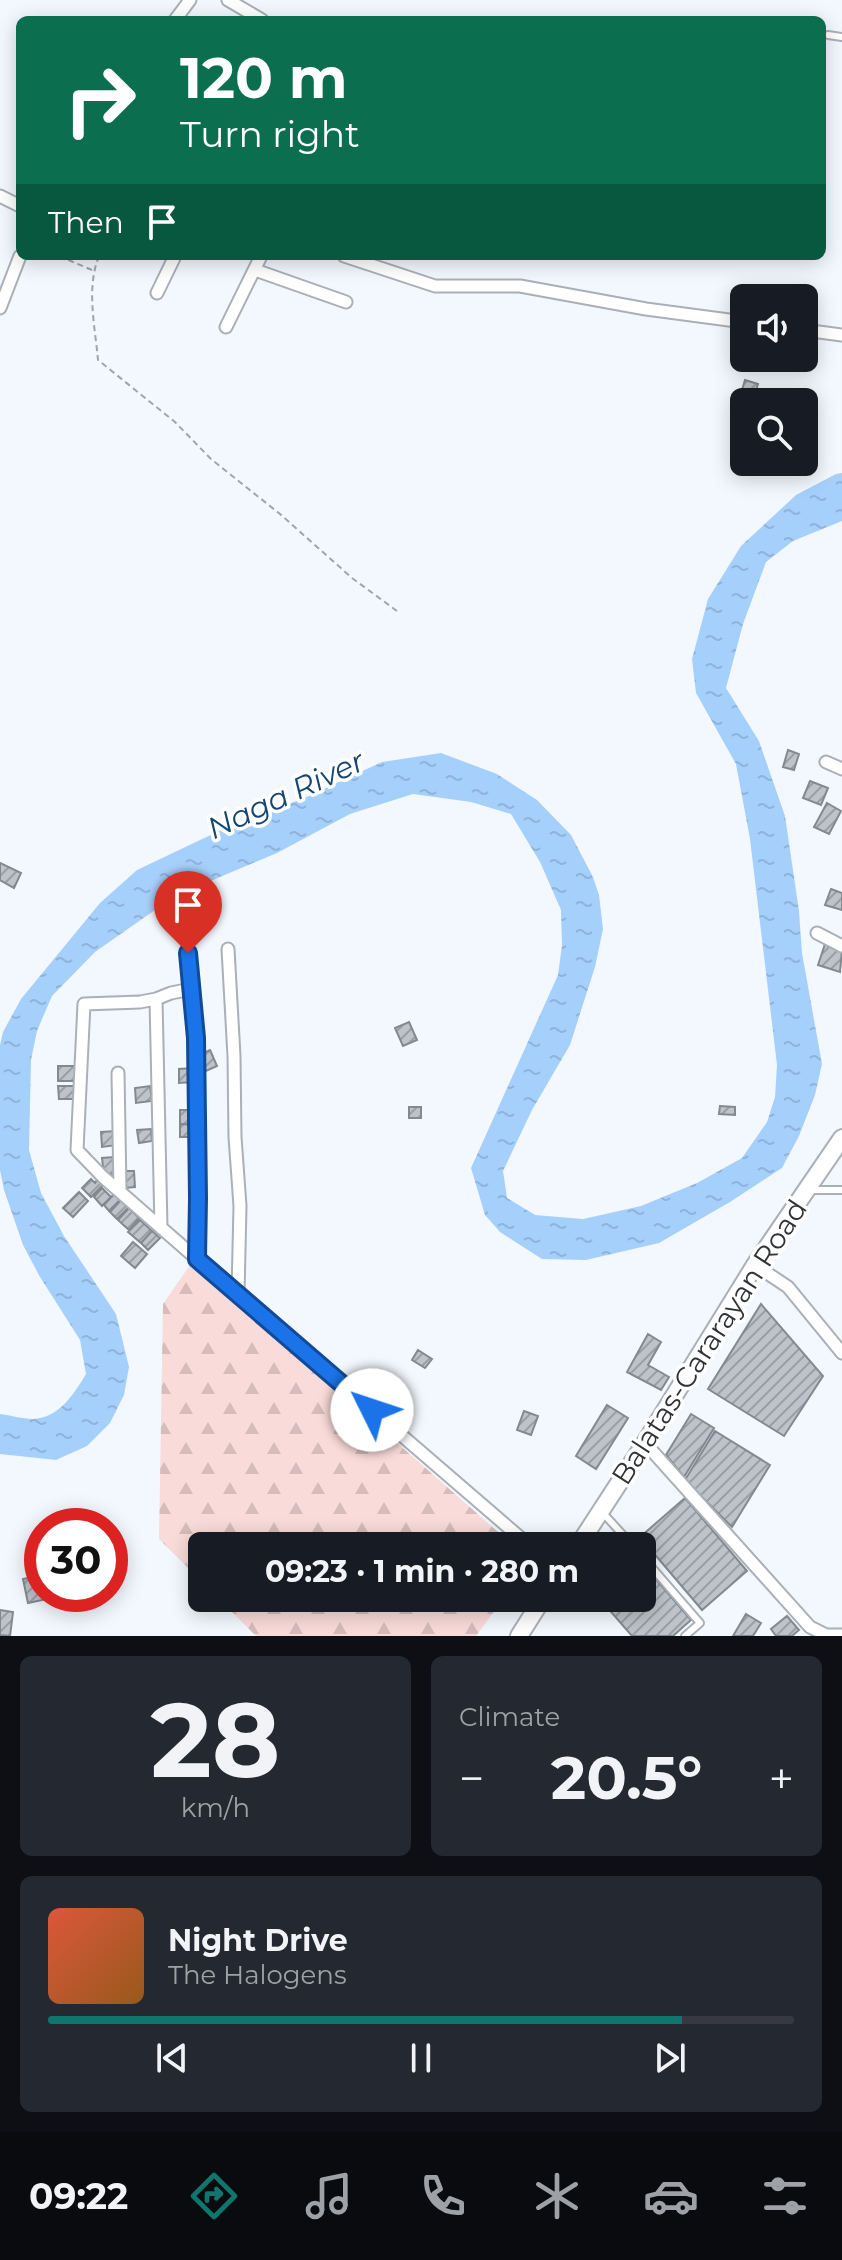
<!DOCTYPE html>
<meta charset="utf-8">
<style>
body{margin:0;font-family:Montserrat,sans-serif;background:#242831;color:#f1f3f6;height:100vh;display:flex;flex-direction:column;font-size:30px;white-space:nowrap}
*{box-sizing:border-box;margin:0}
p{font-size:26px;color:#9ea1a6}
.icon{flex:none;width:44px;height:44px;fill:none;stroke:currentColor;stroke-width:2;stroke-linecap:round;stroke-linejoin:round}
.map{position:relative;height:1636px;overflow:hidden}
.sheet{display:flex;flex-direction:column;gap:20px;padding:20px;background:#0d0f14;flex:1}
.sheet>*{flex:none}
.hud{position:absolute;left:16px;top:16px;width:810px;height:244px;border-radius:12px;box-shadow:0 4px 20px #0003;background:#0b6e4f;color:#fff;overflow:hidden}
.fabs{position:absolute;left:730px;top:284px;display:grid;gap:16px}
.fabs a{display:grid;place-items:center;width:88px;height:88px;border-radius:12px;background:#171b24;box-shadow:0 4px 20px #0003;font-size:40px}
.speed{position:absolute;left:24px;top:1508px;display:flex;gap:16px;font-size:40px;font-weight:700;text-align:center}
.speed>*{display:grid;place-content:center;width:104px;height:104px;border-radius:50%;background:#171b24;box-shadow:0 4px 20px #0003;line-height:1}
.speed .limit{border:12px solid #d22;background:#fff;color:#111}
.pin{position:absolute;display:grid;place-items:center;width:68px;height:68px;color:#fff;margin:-82px -34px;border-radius:50% 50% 50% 0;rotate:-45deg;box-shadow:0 0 8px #0007}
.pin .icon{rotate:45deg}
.me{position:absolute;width:88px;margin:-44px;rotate:311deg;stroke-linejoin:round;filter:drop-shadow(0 0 6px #0008)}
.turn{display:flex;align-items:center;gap:28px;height:168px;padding:0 32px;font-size:36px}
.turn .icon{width:104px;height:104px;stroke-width:2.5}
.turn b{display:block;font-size:56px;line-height:68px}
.then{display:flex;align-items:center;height:76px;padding:0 32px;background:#0003;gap:16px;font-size:30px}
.big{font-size:60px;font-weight:700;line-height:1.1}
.sheet .widget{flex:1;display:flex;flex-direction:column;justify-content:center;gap:12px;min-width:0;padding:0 28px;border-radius:12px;background:#242831}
.sheet .dial{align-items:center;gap:0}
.dial b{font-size:104px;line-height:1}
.song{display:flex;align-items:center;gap:24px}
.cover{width:96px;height:96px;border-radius:12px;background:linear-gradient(135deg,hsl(10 70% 55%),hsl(30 70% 35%))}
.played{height:8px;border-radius:4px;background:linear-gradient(90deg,#0f766e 85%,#363941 85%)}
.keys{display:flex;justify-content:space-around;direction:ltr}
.heat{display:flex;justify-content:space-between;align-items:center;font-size:44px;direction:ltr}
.sheet .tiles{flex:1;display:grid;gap:20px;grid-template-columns:1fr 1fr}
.widget:last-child{grid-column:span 2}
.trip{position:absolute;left:188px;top:1532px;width:468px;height:80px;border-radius:12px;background:#171b24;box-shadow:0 4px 20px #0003;font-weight:700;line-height:80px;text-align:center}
.dock{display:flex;height:128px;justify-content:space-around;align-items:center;background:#090b0e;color:#9ea1a6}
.dock .icon{width:56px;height:56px}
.dock .on{color:#0f766e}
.dock b{font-size:36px;color:#f1f3f6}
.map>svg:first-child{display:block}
</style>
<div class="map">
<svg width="842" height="1636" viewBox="0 0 842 1636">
<defs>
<pattern id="forest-firs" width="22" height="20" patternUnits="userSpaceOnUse" patternTransform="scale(2)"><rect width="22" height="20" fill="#f9dbd9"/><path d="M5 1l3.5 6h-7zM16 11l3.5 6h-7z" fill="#d6bcbb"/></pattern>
<pattern id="water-ripples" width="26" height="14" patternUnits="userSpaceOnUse" patternTransform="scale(2)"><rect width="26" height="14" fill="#a6d0fc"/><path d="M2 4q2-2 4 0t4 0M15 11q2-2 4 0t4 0" fill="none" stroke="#8fb3d9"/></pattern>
<pattern id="building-hatch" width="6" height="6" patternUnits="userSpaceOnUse" patternTransform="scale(2)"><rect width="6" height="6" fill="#bdc3ca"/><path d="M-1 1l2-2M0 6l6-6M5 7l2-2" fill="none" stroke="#9a9fa5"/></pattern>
</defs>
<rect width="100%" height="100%" fill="#f3f8fe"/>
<path fill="url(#forest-firs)" d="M192 1262 514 1546H202V1582L159 1539 163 1304Z
M218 1598H504L476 1636H256Z"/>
<path fill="url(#water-ripples)" d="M842 473V521L793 541 766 562 743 624 726 688 759 741 785 816 799 911 802 953 822 1064 815 1095 799 1136 782 1168 730 1202 659 1243 586 1260 542 1259 500 1232 485 1215 471 1168 558 975 562 945 561 910 540 862 511 814 471 802 413 794 350 814 277 853 175 896 95 952 52 996 37 1031 31 1060 29 1150 41 1193 64 1236 116 1314 129 1367 124 1395 110 1423 87 1446 56 1460 0 1454V1414C10 1415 22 1419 33 1419 59 1418 74 1394 86 1374L80 1340 40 1277 23 1245 4 1190 0 1170V1045L3 1032 21 999 100 903 137 870 219 831 304 798 382 762 441 753 497 774 537 800 571 835 593 877 599 895 603 929 595 967 570 1045 532 1110 503 1171 507 1198 535 1215 583 1219 641 1206 697 1183 742 1158 767 1122 775 1097 777 1065 750 839 736 764 696 693 692 659 708 599 741 546 796 495 836 474Z"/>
<path fill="url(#building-hatch)" stroke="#838990" stroke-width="2" d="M745 380 758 384 755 394 742 390Z
M788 750 799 754 794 770 783 767Z
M810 781 828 788 821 805 803 798Z
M827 803 841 811 829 834 814 827Z
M0 863 21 873 14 888 0 880Z
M831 889 842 893V910L825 905Z
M825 944 842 950 840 972 818 965Z
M409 1022 417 1040 403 1046 395 1028Z
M210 1050 217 1066 206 1071 199 1055Z
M58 1066H75V1081H58Z
M193 1068V1082L179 1083V1069Z
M58 1086H75V1099H59Z
M150 1086 152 1101 136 1103 135 1088Z
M720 1106 735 1107V1115L719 1114Z
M409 1107H421V1118H409Z
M180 1110H192V1124H180Z
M180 1124 194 1125V1137H180Z
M151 1129 152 1141 139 1143 137 1130Z
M116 1131 118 1145 102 1147 101 1132Z
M114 1157 115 1174 104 1175 102 1158Z
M124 1171H134L135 1187 125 1188Z
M91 1179 95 1183 97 1180 103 1185 91 1197 82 1188Z
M102 1188 111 1197 102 1206 94 1197Z
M79 1192 88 1201 73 1217 63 1208Z
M115 1193 121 1199 109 1211 104 1205Z
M121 1200 129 1207 117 1219 110 1212Z
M129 1208 139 1218 129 1230 118 1220Z
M140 1220 152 1231 141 1243 128 1232Z
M152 1231 160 1238 148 1250 141 1243Z
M133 1242 147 1254 135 1268 121 1256Z
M761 1304 823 1376 784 1436 708 1389Z
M648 1334 661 1342 648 1365 669 1377 661 1390 627 1372Z
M418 1350 432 1359 425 1368 412 1360Z
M607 1405 628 1418 596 1469 576 1456Z
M524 1411 538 1416 531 1435 517 1430Z
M691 1414 714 1428 684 1477 666 1455Z
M715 1431 770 1465 732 1527 685 1480Z
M685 1498 747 1571 702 1610 640 1537Z
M642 1563 691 1620 673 1636H632L599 1598H642Z
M42 1575V1594H46L47 1599 28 1603 23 1579Z
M0 1610 13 1612 10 1636 0 1635Z
M746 1614 761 1623 753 1636H733Z
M787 1616 799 1630 792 1636H776L771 1629Z"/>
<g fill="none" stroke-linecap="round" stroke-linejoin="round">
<defs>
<path id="service" d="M828 35 842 37
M810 1190H842
M603 1513 633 1546
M642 1556 700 1623 685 1636"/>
<path id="minor" d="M228 0 262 20
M175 20 190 0
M0 196 20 206
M344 256 435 286H520L646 309 744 322
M255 270 346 302
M157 293 175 256
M0 308 20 256
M226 327 261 256
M804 330 842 335
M826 762 842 769
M817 933 842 946
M228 949 234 1056 235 1137 240 1206 238 1293
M188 953 196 1038 198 1198 197 1259
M156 999 140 1002 84 1004 77 1150 103 1177 197 1259 530 1546
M118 1073 120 1191
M161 1228 156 999 171 993 191 989
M755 1265 788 1287 842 1353
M645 1443 810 1627 826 1635H842"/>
<path id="secondary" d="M578 1546 645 1443 755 1265 842 1138
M519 1636 543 1598"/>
</defs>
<use href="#service" stroke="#aab0b7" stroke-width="10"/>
<use href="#minor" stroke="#aab0b7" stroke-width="15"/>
<use href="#secondary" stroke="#aab0b7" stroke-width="20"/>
<path stroke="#a1a5aa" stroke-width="2" stroke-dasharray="6 4" stroke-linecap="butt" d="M59 256 92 270
M99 256C86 288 95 326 98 360L175 422 211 459 280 514 352 578 397 611"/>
<use href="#service" stroke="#fff" stroke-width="6"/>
<use href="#minor" stroke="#fff" stroke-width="11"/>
<use href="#secondary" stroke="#fff" stroke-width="16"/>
</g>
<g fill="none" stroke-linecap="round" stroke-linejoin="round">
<defs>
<path id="route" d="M188 953 196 1038 198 1198 197 1259 372 1410"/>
</defs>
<use href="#route" stroke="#114b97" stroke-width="20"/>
<use href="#route" stroke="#1a73e8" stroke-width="14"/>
</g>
<g text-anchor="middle" stroke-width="7" stroke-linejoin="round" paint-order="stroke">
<g font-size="28" fill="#303336" stroke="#fff">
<text transform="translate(709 1342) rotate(-57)" y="10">Balatas-Cararayan Road</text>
</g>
<g font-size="30" font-style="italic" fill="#124673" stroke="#fff">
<text transform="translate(286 795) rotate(-25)" y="10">Naga River</text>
</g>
</g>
</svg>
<div class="fabs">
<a><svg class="icon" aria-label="sound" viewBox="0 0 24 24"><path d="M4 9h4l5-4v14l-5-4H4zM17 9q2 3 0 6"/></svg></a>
<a><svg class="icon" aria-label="search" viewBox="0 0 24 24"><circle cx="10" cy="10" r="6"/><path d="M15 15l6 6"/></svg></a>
</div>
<div class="speed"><div class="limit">30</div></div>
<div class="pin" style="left:188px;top:953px;background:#d93025"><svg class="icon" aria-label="arrive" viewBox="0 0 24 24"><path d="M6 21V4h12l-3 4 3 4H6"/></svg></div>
<svg class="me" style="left:372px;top:1410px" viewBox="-20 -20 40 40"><circle r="19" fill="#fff"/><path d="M0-13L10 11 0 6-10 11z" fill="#1a73e8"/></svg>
<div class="trip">09:23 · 1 min · 280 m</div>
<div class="hud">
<div class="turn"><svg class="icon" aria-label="right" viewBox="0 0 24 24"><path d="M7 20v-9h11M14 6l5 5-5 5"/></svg><div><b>120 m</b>Turn right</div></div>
<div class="then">Then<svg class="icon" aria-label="arrive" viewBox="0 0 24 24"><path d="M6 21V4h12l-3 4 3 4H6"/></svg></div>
</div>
</div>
<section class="sheet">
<div class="tiles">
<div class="widget dial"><b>28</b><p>km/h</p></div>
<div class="widget"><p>Climate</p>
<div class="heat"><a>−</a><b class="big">20.5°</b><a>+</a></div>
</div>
<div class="widget">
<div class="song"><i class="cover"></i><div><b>Night Drive</b><p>The Halogens</p></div></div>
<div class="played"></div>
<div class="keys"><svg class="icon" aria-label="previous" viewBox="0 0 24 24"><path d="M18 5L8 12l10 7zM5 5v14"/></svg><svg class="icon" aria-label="pause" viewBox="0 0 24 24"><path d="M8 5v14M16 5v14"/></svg><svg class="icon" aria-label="next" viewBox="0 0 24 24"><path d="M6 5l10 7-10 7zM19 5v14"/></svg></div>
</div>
</div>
</section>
<nav class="dock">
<b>09:22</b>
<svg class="icon on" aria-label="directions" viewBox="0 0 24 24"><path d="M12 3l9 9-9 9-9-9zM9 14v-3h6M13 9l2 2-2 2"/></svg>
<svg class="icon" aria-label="music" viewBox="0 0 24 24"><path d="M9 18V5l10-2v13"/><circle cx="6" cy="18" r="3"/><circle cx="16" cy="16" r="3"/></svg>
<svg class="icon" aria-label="phone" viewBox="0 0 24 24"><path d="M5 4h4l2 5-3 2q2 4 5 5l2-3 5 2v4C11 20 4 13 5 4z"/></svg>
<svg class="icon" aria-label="climate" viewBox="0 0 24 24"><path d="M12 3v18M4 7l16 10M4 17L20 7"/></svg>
<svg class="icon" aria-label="car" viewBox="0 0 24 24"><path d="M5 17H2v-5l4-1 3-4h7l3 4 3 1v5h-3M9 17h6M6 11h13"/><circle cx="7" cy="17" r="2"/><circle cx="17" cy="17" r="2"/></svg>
<svg class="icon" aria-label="filters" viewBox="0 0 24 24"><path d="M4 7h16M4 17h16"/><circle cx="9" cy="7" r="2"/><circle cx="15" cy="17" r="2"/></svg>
</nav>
